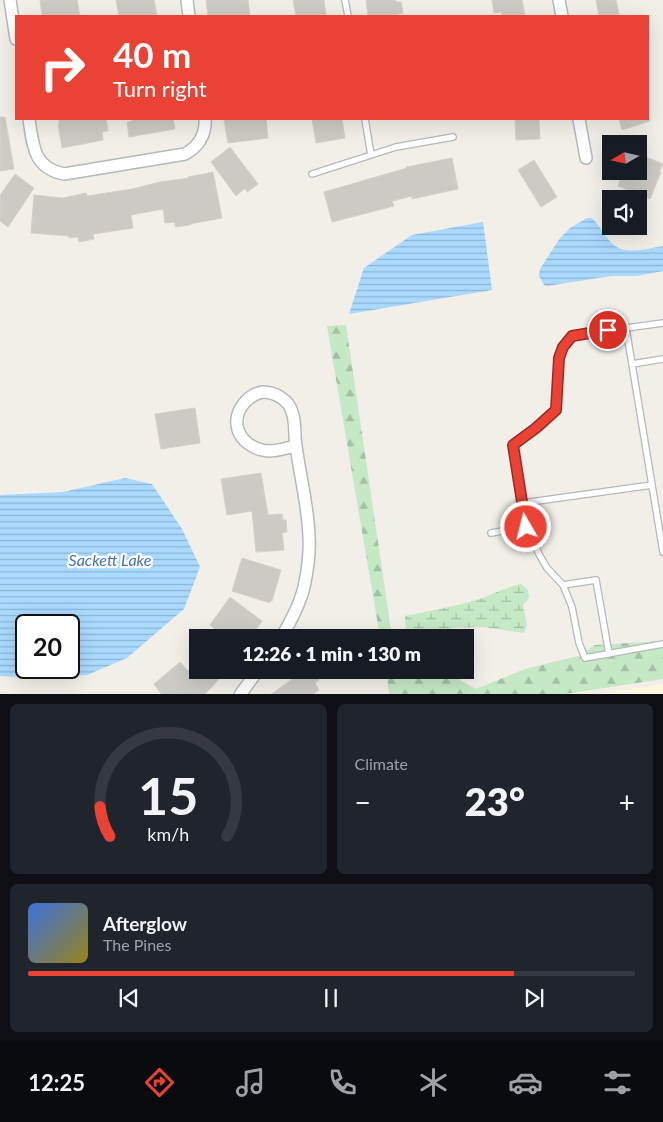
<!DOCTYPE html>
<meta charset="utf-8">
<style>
body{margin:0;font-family:Lato,sans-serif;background:#20242c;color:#f1f3f6;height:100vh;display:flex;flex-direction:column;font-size:19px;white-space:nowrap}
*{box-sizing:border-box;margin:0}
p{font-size:16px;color:#9ea1a6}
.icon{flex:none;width:28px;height:28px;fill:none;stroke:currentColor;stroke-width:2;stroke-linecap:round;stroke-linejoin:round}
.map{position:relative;height:694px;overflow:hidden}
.details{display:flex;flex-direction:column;gap:10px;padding:10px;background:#0d0f14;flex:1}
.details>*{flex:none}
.hud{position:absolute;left:15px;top:15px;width:634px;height:105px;border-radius:0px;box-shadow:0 5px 20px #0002;background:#ea4335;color:#fff;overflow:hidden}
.needle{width:32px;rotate:261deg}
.fabs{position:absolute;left:602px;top:135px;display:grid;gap:10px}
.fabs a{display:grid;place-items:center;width:45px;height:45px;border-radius:0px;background:#171b24;box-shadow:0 5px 20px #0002;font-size:25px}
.speed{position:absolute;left:15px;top:614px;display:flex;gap:10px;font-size:25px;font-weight:700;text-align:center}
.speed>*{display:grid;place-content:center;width:65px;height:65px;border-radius:50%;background:#171b24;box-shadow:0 5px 20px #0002;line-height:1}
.speed .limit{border:2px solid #111;border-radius:8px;background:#fff;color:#111}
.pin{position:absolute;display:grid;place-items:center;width:42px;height:42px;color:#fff;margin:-21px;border:2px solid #fff;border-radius:50%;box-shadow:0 1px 5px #0007}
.me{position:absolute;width:55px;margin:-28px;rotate:352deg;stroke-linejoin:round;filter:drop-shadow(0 0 4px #0008)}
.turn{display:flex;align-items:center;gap:18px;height:105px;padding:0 15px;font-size:22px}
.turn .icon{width:65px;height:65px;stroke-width:2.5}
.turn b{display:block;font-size:35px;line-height:42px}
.big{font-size:38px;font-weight:800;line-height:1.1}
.details .card{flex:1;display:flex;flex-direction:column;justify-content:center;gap:8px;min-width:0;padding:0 18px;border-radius:8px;background:#20242c}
.details .dial{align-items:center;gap:0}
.dial svg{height:130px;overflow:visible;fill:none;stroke:#363941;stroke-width:7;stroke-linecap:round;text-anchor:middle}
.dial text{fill:#f1f3f6;stroke:none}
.song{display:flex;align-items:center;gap:15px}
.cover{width:60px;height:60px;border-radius:8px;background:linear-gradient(135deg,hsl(220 70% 55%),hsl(50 70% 35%))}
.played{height:5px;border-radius:2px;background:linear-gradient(90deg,#ea4335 80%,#363941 80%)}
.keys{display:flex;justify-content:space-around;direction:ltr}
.heat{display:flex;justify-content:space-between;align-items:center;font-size:28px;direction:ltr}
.details .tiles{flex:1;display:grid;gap:10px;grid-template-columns:1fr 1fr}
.card:last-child{grid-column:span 2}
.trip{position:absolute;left:189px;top:629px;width:285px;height:50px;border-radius:0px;background:#171b24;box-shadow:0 5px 20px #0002;font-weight:800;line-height:50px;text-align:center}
.tabs{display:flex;height:80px;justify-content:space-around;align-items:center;background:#090b0e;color:#9ea1a6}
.tabs .icon{width:35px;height:35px}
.tabs .on{color:#ea4335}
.tabs b{font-size:22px;color:#f1f3f6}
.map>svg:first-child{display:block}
</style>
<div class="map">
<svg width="663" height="695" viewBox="0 0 663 695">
<defs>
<pattern id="forest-firs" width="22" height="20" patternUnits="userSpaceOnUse" patternTransform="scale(1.25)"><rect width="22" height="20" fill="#c5e8c5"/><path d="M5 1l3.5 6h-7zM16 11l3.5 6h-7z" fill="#a3c0a4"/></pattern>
<pattern id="wetland-marsh" width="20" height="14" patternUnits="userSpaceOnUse" patternTransform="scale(1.25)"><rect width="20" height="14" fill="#c5e8c5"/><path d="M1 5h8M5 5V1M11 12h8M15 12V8" fill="none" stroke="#a3c0a4"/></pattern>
<pattern id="water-rules" width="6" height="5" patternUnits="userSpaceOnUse" patternTransform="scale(1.25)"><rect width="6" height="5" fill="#aadaff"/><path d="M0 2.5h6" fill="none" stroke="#8eb4d2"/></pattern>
</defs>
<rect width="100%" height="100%" fill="#f1efe8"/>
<path fill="#fef7e0" d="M663 684V694H599Z"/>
<path fill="url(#forest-firs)" d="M346 325 392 637H380L327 326Z
M663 641V679L565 694H389L386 670H446L463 682 476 689 525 669 578 656 595 645Z"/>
<path fill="url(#wetland-marsh)" d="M521 584 528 590 529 598 523 605 527 625 524 633 482 627 454 628 412 637H410L406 634 405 616C429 611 453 607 476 600 491 596 505 587 521 584Z"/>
<path fill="url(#water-rules)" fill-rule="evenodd" d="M587 218H592C600 226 607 240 615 246 628 255 649 248 663 246V271L637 276H611L547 286 544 285 539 276 540 269 560 238 570 228Z
M483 222 492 290 349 314 364 268 412 235Z
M125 478 152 484 182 529 200 567 184 609 127 658 87 675 43 678 0 676V495L63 492ZM26 625H69V668H26Z"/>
<path fill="#cccac5" stroke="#d6d1c6" d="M40 0H77L80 16H42Z
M116 0H154L157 16H119Z
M206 0H248L250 16H208Z
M293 0H324L326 16H296Z
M366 0H396V2H401L403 13 398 14 399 16H368Z
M492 0H522L525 16H502L501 12 494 13Z
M596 0H616L619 15 599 16Z
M0 117H5L14 169 0 171Z
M59 119H106L108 131 102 132 103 140 62 148 58 124H59Z
M132 119H173L175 129 129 137 127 122 132 121Z
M232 119H266L268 138 228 143 224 120Z
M312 119H342L345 138 316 143Z
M515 119H539L540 139 516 140Z
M619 119H649L650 121 622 130Z
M230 147 258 184 247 192 245 188 236 196 211 162Z
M639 154 663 164 659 172H661L650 199 618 186 623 172 629 175 630 171H639Z
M452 158 458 189 412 199V196L392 201 394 206 332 222 324 192 407 168 406 167Z
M534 160 557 197 541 207 518 170Z
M213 172 222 218 190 224V225L175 227V222L165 223 163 209 131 215 133 228 93 234 94 239 79 242 78 237 69 238V236L31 233 34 195 63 198 86 193 87 196 132 189 160 182 189 178 188 177Z
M15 174 34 188 8 227 0 221V195Z
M195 408 200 443 161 449 155 414Z
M261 473 268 515 282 514 283 520H286L287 532 282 533 284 550 256 552 252 511 227 515 221 479Z
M242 558 281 570 272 601H270V603L232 591Z
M230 597 262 621 250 638H226L210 625Z
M198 660V670H226L212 687 204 695H162L154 684 180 662 188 671Z
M305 670H311L319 680 315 683 319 690 312 695H270Z"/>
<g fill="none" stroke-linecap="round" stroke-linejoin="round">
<defs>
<path id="service" d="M345 0 348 16
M365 119 371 155
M312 174 396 147 453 137
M626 328 663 323
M632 364 663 359
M652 485 626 328 571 335 563 347 559 358 556 410 536 428 513 445 526 527 539 554 547 568 563 585 572 607 579 643 585 658 663 644
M523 503 652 485 663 552
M491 533 526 527
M563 585 596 580 609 654"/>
<path id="minor" d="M10 0 16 39
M187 0 189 16
M559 0 562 16
M29 119C33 145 33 168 64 174L185 154C199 146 206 135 205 119
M579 119 586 158
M281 638C291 621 302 601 305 582 308 567 310 551 309 536 308 506 300 476 296 446 294 435 296 422 292 412 289 400 275 392 263 392 256 393 250 397 246 401 228 420 238 444 262 450 273 453 285 448 296 446
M240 695 258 670"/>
</defs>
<use href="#service" stroke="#b5b8bc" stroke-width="8"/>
<use href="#minor" stroke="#b5b8bc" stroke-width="14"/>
<use href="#service" stroke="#fff" stroke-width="5.5"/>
<use href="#minor" stroke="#fff" stroke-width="11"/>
</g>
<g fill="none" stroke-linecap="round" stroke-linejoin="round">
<defs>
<path id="route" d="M526 527 513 445 536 428 556 410 559 358 563 347 572 336 608 330"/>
</defs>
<use href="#route" stroke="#982c22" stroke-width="12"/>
<use href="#route" stroke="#ea4335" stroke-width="9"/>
</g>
<g text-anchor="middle" stroke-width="4.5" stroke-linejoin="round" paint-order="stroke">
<g font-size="16" font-style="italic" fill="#4174aa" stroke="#fff">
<text x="110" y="566">Sackett Lake</text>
</g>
</g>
</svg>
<div class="fabs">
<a><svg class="needle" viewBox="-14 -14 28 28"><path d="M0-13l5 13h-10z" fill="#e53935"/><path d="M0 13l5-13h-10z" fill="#9ea1a6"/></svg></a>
<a><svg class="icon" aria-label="sound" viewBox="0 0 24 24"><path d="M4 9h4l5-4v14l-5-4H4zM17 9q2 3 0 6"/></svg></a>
</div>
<div class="speed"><div class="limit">20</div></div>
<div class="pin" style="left:608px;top:330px;background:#d93025"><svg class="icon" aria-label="arrive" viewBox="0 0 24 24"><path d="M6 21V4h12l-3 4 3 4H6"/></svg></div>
<svg class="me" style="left:526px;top:527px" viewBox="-20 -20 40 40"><circle r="17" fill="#ea4335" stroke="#fff" stroke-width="3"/><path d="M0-11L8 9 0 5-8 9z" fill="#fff"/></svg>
<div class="trip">12:26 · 1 min · 130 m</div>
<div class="hud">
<div class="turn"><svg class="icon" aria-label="right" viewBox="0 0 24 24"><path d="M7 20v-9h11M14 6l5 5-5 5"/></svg><div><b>40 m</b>Turn right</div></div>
</div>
</div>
<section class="details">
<div class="tiles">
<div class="card dial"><svg viewBox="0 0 100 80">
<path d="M14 69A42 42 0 1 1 86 69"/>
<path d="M14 69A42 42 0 0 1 8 51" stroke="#ea4335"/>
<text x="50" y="56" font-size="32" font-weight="700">15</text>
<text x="50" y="72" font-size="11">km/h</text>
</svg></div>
<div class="card"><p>Climate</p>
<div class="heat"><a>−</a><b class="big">23°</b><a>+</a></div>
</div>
<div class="card">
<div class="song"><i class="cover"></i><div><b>Afterglow</b><p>The Pines</p></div></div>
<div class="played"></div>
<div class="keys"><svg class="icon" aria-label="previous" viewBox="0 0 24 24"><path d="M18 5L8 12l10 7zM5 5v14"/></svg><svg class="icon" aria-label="pause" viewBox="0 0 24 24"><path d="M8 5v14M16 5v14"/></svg><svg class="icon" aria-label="next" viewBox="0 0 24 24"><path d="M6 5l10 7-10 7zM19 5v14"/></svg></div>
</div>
</div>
</section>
<nav class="tabs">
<b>12:25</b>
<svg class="icon on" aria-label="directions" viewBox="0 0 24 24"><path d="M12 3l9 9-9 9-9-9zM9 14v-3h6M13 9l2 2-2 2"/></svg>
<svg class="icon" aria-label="music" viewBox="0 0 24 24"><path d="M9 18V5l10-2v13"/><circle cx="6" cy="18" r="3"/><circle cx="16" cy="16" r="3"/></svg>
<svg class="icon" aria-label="phone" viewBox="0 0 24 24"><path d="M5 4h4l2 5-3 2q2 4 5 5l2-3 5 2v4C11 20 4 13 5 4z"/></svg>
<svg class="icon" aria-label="climate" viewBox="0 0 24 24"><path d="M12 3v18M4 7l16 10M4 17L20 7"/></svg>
<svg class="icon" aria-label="car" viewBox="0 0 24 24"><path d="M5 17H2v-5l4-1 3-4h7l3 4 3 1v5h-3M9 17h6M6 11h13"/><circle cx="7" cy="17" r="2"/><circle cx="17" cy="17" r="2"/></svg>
<svg class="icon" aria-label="filters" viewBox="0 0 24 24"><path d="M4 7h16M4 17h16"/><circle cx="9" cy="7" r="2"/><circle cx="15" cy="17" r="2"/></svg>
</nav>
